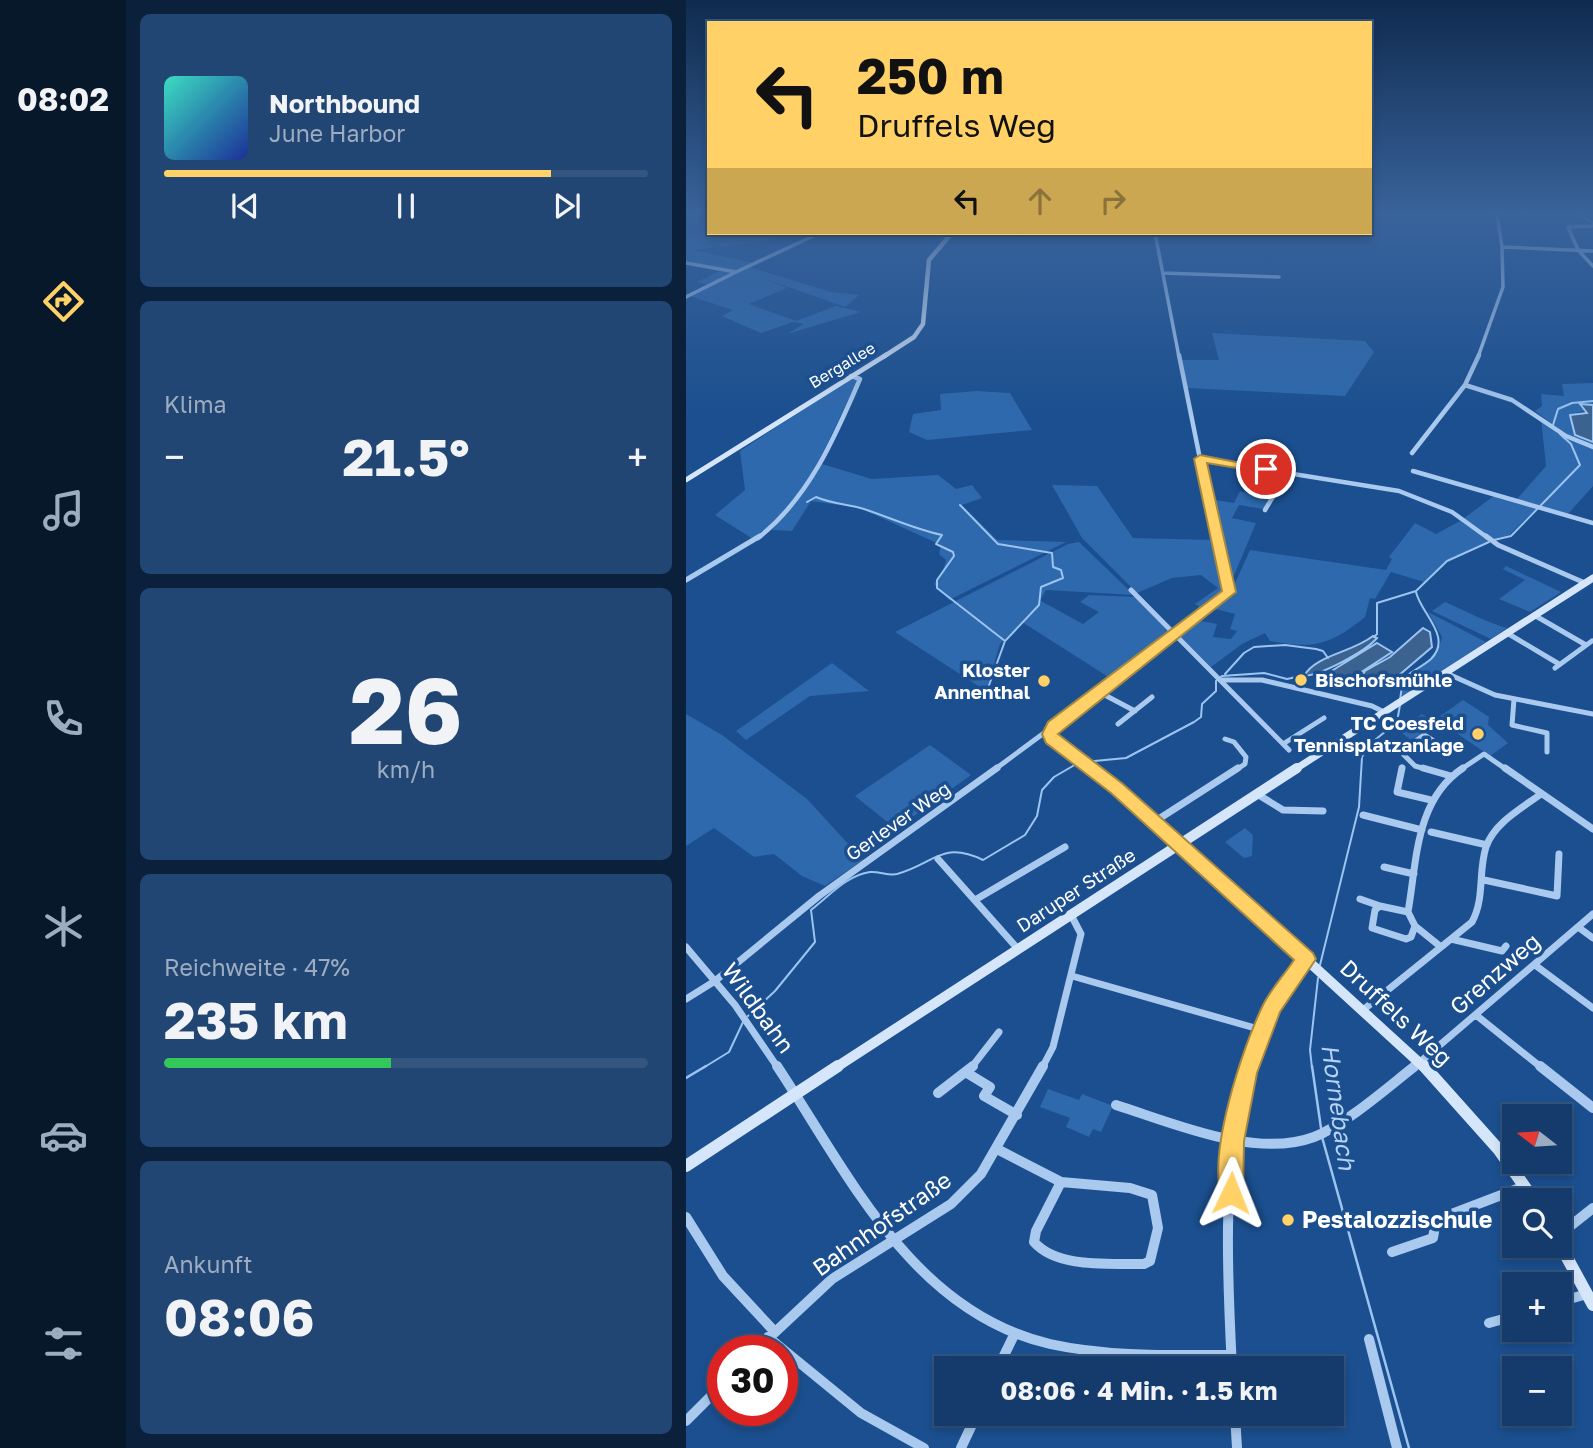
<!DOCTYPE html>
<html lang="de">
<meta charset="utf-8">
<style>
body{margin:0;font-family:"Golos Text",sans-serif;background:#214673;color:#f1f3f6;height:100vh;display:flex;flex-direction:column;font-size:26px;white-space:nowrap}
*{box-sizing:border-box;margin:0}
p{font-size:23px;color:#9dadc1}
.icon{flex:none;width:38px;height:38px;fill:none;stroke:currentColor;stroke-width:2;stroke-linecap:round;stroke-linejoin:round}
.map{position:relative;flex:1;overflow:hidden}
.details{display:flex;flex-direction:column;gap:14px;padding:14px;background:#0b203b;width:560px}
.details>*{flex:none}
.top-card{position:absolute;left:21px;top:21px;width:665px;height:214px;border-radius:0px;box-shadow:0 4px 10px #0003,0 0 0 2px #33557e;background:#ffd166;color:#111;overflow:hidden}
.needle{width:46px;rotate:287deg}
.controls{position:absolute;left:816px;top:1104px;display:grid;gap:14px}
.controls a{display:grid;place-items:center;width:70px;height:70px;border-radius:0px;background:#143b6b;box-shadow:0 4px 10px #0003,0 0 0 2px #33557e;font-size:35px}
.speed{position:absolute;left:21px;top:1335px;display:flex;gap:14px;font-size:35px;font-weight:700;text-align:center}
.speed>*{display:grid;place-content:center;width:91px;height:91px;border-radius:50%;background:#143b6b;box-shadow:0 4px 10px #0003,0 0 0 2px #33557e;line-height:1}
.speed .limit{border:10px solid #d22;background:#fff;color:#111}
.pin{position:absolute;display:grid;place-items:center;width:60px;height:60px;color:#fff;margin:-30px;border:4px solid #fff;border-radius:50%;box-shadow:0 2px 7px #0007}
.me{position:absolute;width:77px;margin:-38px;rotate:2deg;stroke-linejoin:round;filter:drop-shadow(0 0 5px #0008)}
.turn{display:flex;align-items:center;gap:24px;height:147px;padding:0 35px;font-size:32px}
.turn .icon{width:91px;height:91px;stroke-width:2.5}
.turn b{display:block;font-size:49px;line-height:60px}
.lanes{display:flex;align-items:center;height:66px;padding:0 35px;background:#0003;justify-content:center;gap:35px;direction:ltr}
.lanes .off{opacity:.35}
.big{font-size:52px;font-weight:700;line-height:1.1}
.details .tile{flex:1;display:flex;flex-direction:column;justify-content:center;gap:10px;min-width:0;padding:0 24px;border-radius:10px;background:#214673}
.details .dial{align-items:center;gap:0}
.dial b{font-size:91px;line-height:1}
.song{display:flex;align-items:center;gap:21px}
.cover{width:84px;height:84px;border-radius:10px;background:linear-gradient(135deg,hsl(170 70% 55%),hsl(230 70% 35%))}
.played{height:7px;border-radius:4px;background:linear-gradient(90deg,#ffd166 80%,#33557e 80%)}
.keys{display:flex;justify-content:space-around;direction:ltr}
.heat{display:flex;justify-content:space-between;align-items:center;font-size:38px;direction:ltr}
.charge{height:10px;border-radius:5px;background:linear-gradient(90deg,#34c759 47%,#33557e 0)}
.trip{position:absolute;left:248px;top:1356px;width:410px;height:70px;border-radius:0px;background:#143b6b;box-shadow:0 4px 10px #0003,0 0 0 2px #33557e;font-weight:700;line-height:70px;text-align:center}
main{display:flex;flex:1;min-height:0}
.dock{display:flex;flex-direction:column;width:126px;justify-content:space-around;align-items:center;background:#08182b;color:#9dadc1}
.dock .icon{width:49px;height:49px}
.dock .on{color:#ffd166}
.dock b{font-size:32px;color:#f1f3f6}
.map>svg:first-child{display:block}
</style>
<main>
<nav class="dock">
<b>08:02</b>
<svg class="icon on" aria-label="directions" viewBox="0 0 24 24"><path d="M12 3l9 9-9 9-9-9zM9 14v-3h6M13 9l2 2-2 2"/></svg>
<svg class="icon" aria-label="music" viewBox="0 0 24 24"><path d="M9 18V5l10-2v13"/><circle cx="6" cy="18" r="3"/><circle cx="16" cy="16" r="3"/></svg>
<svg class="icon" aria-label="phone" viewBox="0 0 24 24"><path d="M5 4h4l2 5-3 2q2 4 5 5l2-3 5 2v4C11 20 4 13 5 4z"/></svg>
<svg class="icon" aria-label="climate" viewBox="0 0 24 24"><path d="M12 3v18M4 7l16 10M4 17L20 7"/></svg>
<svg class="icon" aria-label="car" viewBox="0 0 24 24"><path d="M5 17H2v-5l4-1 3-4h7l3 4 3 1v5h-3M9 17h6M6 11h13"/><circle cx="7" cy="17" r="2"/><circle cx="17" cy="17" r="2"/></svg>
<svg class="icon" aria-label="filters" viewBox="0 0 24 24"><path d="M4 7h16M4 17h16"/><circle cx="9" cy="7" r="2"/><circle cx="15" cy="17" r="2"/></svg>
</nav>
<section class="details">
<div class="tile">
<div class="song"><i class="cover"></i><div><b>Northbound</b><p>June Harbor</p></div></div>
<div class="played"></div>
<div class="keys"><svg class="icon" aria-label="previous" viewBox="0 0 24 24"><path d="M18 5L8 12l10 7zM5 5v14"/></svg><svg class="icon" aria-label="pause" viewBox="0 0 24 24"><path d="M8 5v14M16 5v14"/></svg><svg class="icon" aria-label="next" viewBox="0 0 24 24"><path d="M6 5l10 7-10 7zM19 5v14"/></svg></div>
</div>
<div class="tile"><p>Klima</p>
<div class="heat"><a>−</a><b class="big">21.5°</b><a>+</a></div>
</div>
<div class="tile dial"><b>26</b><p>km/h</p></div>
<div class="tile"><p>Reichweite · 47%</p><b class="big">235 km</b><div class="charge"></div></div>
<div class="tile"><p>Ankunft</p><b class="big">08:06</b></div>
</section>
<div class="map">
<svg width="907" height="1448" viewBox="0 0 907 1448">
<rect width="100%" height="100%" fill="#1b4f8f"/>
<path fill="#2e69ad" d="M20 229 23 233H66L87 240 7 250 68 263 22 285 11 282 36 270 0 263V237Z
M63 267 145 292 173 295 159 307 77 278 101 288 63 304 110 321 150 306 175 312 101 334 118 324 107 322 75 333 36 316 47 310 4 296Z
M526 333 679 341 688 352 659 396 501 388 496 360H533Z
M164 379 172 380C143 436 122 502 67 539L29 515 59 490 54 451Z
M907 383V405L894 404 902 410 890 413 888 434 907 442V446L881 435 849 411 856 406 855 394 878 396 876 384Z
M291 391 324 393 346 430 241 440 223 432 227 414 255 410 254 394Z
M855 418 879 437 907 448V486L882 514 831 499 860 466Z
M136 464 186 479 252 475 270 489 286 485 296 498 276 505 311 540 380 542 263 600 248 584 257 571 260 560 253 554 255 545 174 508 125 501 106 531 86 530Z
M366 485 411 486 447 538 529 540 541 592 517 609 509 604 532 588 515 575 486 578 451 593 396 538Z
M554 491 585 497 578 509 553 505 546 518 570 523 544 585 523 499 548 503Z
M809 495 852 507 823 535 806 540 777 519Z
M774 521 803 541 761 560 738 582 705 572 689 599 684 598 679 617C643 646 627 649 584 641L579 633 556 644 525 667 491 633 514 616 515 621 531 624 527 637 545 639 551 631 544 629 549 614 525 608 545 592 564 550 700 570 706 559 703 557 729 523 750 534Z
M393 542 448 595 360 590 352 604 355 601 397 624 413 612 394 602 403 595 450 597 485 631 424 678 336 622 314 644 300 691 209 632 382 544Z
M820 566 875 592 844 612 813 599 839 580 817 569Z
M759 602C782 612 802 623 821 628L805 639 746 611Z
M742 612 800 642 716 697C716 666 750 668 756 637Z
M146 663 183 691 124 696 60 740 50 731Z
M777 700 803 717 802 725 822 743 804 756 750 719Z
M0 714 36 735 121 799 177 860 139 886 116 876 88 854 68 857 28 828 0 846Z
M736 714 749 723 726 741 713 731Z
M244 745 285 775 210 829 169 796Z
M559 828 567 835 566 856 558 858 539 842Z
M362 1089 393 1100 396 1094 427 1106 415 1132 407 1129 403 1137 380 1127 384 1118 354 1107Z"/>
<path fill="#3c6290" stroke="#9cc4f0" stroke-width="2" d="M894 404 907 405V442L889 435 884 415 901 413Z
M737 628 744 632 746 647 698 688 676 687 674 680 679 671 704 657Z
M687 636 691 638C679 652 635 675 618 676 630 655 665 653 687 636Z
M691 643 706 652 671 675 667 683 641 679 639 675Z"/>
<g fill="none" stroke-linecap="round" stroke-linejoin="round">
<path stroke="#9cc4f0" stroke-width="2" d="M893 214 907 223
M867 425 872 409 886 403 907 401
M121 502 130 497C146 504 162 504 178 509 205 518 228 529 256 535L250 544 267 552 268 556 251 580V588L319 641 302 688
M274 505 312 544 366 553 367 567 375 570 377 578 355 587 353 605 320 640
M808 540 825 536 894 465 885 444 874 434
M688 637 691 634V603L730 591 761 561 803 542
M539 674 558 653 568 647 599 645 630 649 637 651 642 658
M714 700 717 679C725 671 736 667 745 659 767 637 735 614 730 592
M398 762 440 758 508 722 515 717 516 704 530 691V681L536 676 578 673 601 679 620 675
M634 965 673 807 676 757 684 744 711 722 714 705
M62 1016 89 991 129 942 125 910C142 897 161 875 184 872 193 871 202 876 211 874 248 864 256 840 297 860L339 835 351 816 356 790 368 777 392 763
M17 1068 43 1052 58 1020
M626 1068 624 1050 632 978"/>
<path stroke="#9cc4f0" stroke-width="2.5" d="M626 1066 635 1128
M0 1078 20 1066
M636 1137 723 1448"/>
<path stroke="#a9c9ee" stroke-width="3.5" d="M811 214 816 247
M907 226 882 227 892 250 907 266
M250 233 264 235
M469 233 493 357
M0 263 50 272 0 297
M50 272 134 233
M477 273 593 277
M792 357 817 287 816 247 907 251"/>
<path stroke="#a9c9ee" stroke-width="4.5" d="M493 355 530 538
M779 385 826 400 880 436 907 447
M726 453 779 385 793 355
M514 459 713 491 766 512 802 538
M727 471 907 523
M579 510 602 472
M72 538C123 498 149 437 174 379L165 376"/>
<path stroke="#a9c9ee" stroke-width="5" d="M800 536 812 545 899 583
M0 580 74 536
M445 590 603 750
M848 615 900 645
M821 633 873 664
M869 668 906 641
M760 673 809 695 907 714
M536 680H576L686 706 698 712
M413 692 449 711
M828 699 826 725 861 733V752
M432 724 466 697
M364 734 366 739 406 770
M539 739 548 742 560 757 559 764 550 770
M597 744 638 718
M711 748 729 766 743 770
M716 751 738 735 756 746
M308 770 358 733 364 734 368 726 543 592 530 536
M715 770 716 767
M774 770 798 754 821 770"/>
<path stroke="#a9c9ee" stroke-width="7" d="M404 768 494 844
M716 768 711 792 745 800
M737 768 765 776
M819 768 907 829
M571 794 597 810 637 811
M677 815 736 830
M468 822 552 768
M745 832 801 845
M252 859 331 948
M698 867 728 874
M798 880 871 896 873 854
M674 899 694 906
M289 900 379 847
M722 912 694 906 689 910 686 928 720 939 725 937 729 926
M892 927 907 938
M765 939 816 951 820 946
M0 947 49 1005 92 1068
M755 947 729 926 722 912C731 861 729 800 777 768
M849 965 907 1008
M386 976 576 1030
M0 999 29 981 133 896 311 768
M677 1010 786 922C799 898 792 872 800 847 808 823 836 808 855 794
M790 1015 856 1068
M285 1068 313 1032
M356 1068 367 1047 395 934 385 915
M563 1068 582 1020 620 959
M727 1068 907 914"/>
<path stroke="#a9c9ee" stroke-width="10" d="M91 1066C162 1173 226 1312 364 1344 423 1357 485 1355 545 1355
M854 1066 907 1108
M281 1073 304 1087 298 1096 331 1115
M252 1093 287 1066
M430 1105C487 1123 569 1159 628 1137 659 1125 702 1087 729 1066
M311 1149 375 1182
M375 1182 444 1188 466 1195 472 1228 464 1261 458 1264C424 1263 372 1269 348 1242L350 1231Z
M0 1217 37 1276 88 1331
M873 1235 907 1208
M706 1252 747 1238 750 1220 839 1186
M873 1302 901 1294
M803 1323 828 1316
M82 1337 175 1413 238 1448
M683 1339 711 1448
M69 1351 146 1279 265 1204 295 1174 357 1066
M312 1368 329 1333
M546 1368C541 1270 535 1161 564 1066
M549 1414 551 1448
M0 1421 37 1384
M275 1448 291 1414"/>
<path stroke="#d6e6fa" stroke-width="4.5" d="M197 357 228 337 237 324 243 260 266 233"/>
<path stroke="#d6e6fa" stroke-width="5" d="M0 480 200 355"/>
<path stroke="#d6e6fa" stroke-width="7" d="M608 770 907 578"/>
<path stroke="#d6e6fa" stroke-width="10" d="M494 844 739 1068
M149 1068 611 768"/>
<path stroke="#d6e6fa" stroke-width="12" d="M738 1066 813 1150 848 1200
M0 1166 152 1066
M873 1243 907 1305"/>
</g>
<linearGradient id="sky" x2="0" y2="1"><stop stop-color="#0f2b4f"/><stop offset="0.51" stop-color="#39639b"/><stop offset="1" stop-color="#39639b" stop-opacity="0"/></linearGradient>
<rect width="907" height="417" fill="url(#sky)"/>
<path fill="#ffd166" stroke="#a68842" stroke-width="2" d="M514 455 586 469 580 473 521 463 550 592 372 734 437 784 627 953 630 959 594 1012 571 1073 558 1141 557 1193 553 1201 545 1204 537 1201C519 1158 557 1046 577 1005 585 989 598 975 608 960L425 793 360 743 356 734 362 722 536 591 508 459Z"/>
<g fill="#ffd166" stroke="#1b4f8f" stroke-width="2.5">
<circle cx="615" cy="680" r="7"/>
<circle cx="358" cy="681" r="7"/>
<circle cx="792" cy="734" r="7"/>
<circle cx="602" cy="1220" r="7"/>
</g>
<g text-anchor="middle" stroke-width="7" stroke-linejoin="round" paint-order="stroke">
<g font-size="16" fill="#fff" stroke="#1b4f8f">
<text transform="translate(156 365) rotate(-31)" y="6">Bergallee</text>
</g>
<g font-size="19" font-weight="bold" fill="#fff" stroke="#1b4f8f" text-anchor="end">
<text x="344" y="677">Kloster<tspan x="344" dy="22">Annenthal</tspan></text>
<text x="629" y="687" text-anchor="start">Bischofsmühle</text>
<text x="778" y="730">TC Coesfeld<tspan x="778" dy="22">Tennisplatzanlage</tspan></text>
</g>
<g font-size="19" fill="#fff" stroke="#1b4f8f">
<text transform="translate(212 821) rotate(-35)" y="7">Gerlever Weg</text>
<text transform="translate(390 890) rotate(-33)" y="7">Daruper Straße</text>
</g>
<g font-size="23" fill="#fff" stroke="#1b4f8f">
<text transform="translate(809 974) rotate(-41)" y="8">Grenzweg</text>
<text transform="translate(72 1008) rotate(54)" y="8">Wildbahn</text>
<text transform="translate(710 1013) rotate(43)" y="8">Druffels Weg</text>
<text transform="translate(196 1224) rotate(-35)" y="8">Bahnhofstraße</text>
</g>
<g font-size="23" font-weight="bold" fill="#fff" stroke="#1b4f8f" text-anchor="start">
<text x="616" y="1228">Pestalozzischule</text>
</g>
<g font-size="24" font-style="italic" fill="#b5d3f5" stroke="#1b4f8f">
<text transform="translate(652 1107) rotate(82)" y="8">Hornebach</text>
</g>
</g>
</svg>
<div class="controls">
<a><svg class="needle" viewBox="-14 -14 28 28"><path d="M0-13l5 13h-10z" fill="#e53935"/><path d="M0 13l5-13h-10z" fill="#9dadc1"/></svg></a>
<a><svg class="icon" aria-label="search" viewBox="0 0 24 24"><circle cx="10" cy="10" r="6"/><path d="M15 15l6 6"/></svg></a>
<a>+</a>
<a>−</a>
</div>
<div class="speed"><div class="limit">30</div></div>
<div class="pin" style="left:580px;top:469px;background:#d93025"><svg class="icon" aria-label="arrive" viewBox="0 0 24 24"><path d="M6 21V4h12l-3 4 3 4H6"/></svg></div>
<svg class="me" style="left:545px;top:1193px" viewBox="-20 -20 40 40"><path d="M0-17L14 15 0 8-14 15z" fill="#ffd166" stroke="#fff" stroke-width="4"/></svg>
<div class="trip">08:06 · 4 Min. · 1.5 km</div>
<div class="top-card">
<div class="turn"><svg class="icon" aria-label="left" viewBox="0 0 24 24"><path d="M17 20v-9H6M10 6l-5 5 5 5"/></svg><div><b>250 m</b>Druffels Weg</div></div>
<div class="lanes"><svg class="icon" aria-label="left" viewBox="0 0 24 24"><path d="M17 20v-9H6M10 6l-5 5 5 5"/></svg><svg class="icon off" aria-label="ahead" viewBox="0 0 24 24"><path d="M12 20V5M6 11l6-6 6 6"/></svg><svg class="icon off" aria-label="right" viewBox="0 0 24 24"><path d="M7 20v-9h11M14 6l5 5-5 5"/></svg></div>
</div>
</div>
</main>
